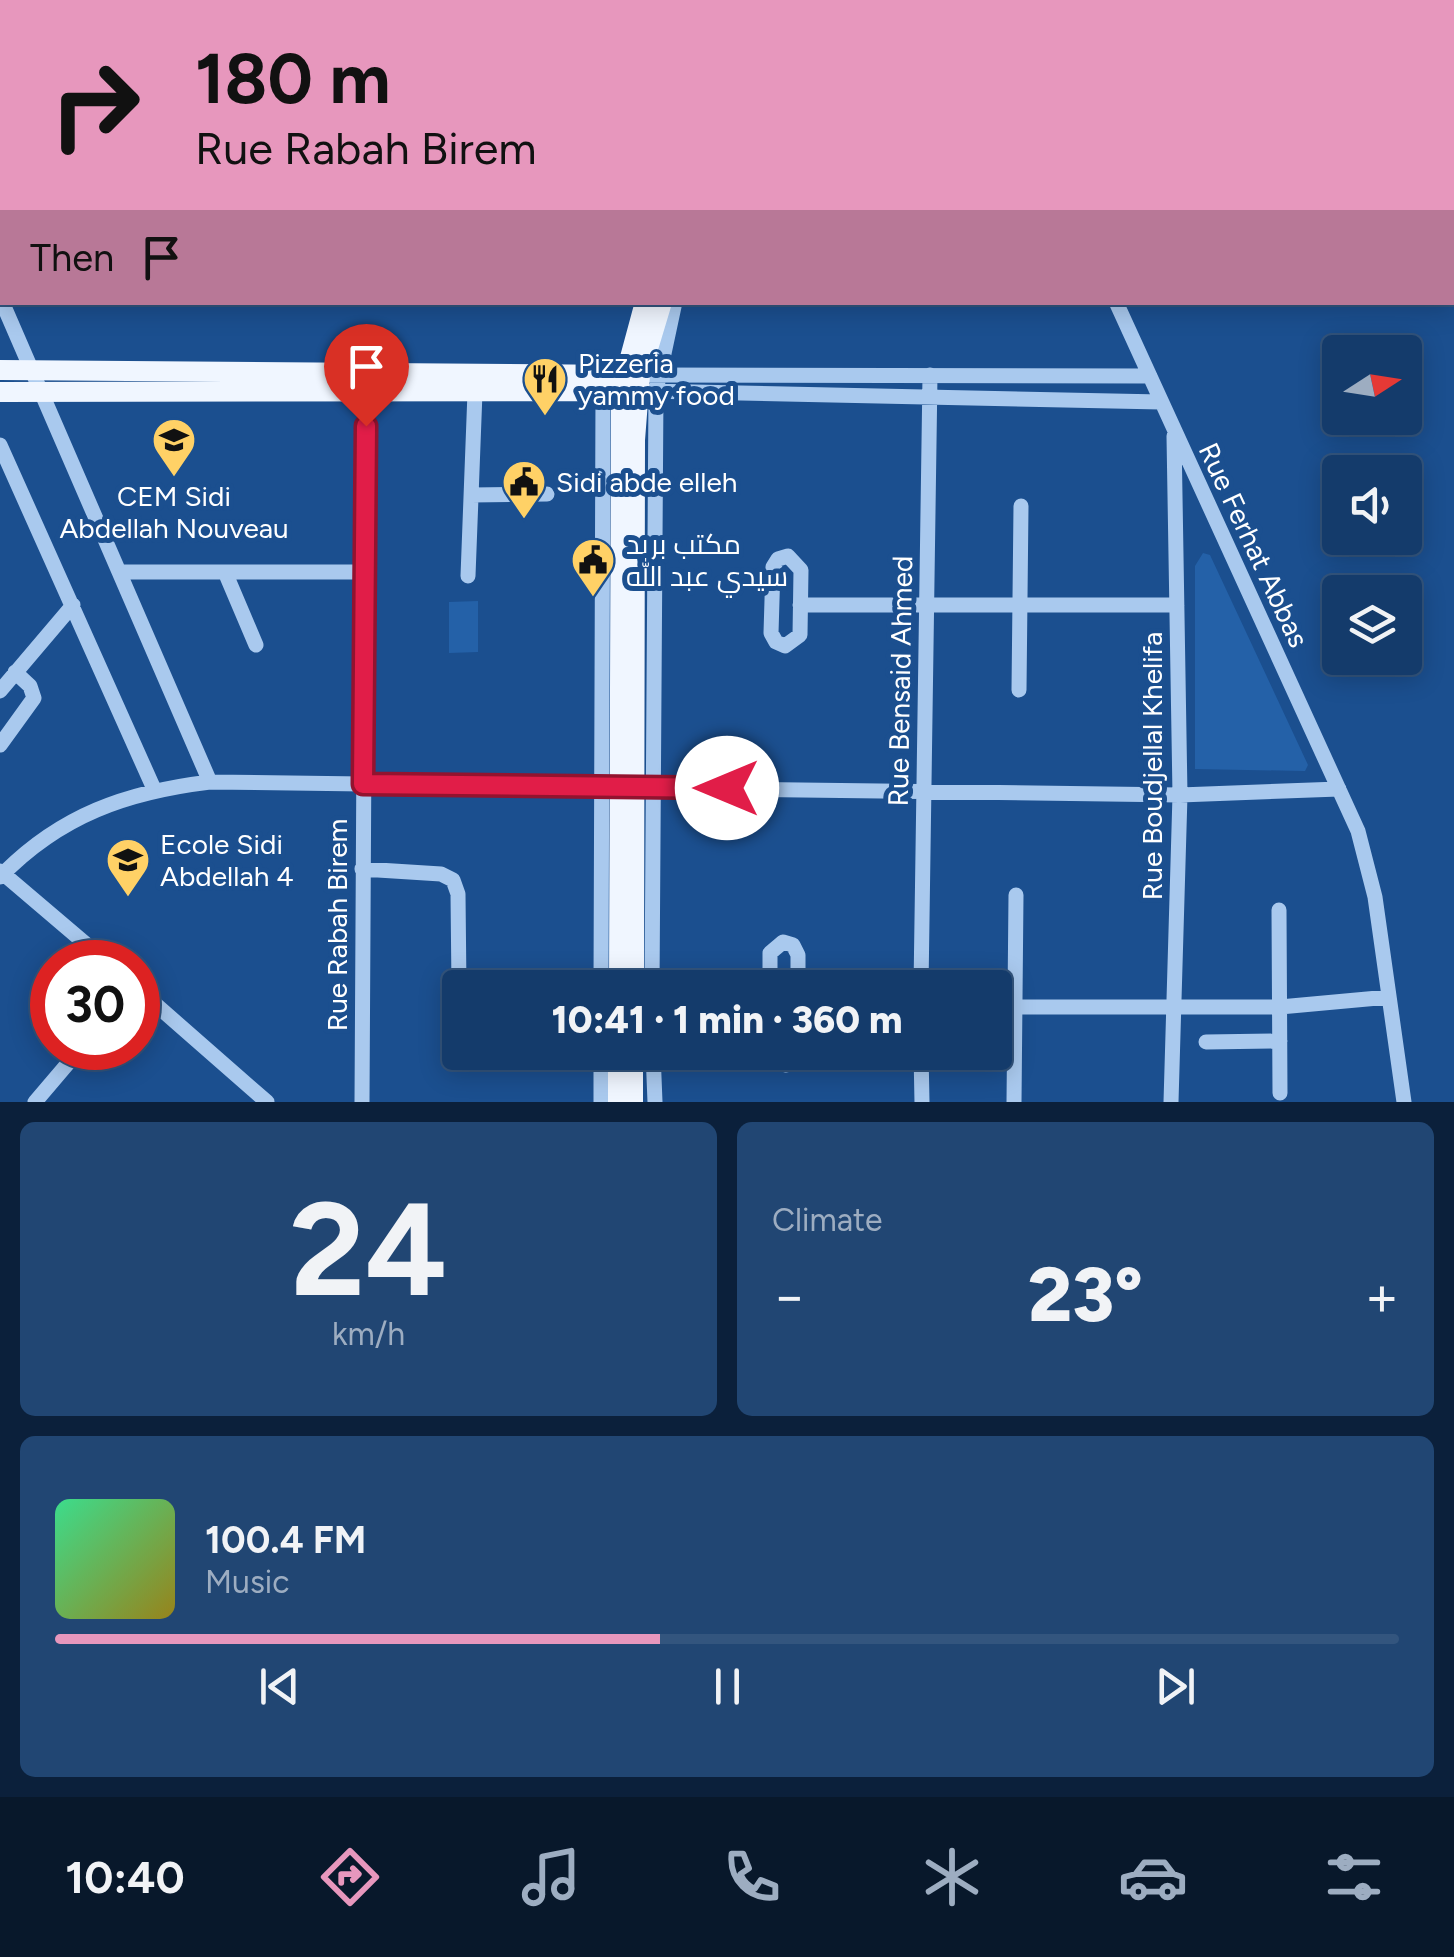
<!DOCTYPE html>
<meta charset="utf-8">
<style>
body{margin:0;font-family:Figtree,Cairo,sans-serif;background:#214673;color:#f1f3f6;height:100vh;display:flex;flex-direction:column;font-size:38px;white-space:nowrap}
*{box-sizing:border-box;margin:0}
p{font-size:32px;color:#9dadc1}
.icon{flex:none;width:55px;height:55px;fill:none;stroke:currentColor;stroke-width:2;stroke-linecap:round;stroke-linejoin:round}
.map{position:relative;height:1102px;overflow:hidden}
.sheet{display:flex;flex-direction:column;gap:20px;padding:20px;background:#0b203b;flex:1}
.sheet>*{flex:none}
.banner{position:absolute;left:0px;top:0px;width:1455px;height:305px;box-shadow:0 5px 25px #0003,0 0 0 2px #33557e;background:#e797bd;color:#111;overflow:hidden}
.needle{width:65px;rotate:78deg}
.buttons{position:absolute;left:1322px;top:335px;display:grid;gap:20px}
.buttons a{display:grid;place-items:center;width:100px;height:100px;border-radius:10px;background:#143b6b;box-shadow:0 5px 25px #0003,0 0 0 2px #33557e;font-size:50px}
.speed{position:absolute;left:30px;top:940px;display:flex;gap:20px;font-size:50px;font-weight:700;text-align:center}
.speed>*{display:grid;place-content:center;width:130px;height:130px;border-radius:50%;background:#143b6b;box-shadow:0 5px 25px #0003,0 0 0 2px #33557e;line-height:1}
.speed .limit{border:15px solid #d22;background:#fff;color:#111}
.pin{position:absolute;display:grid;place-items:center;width:85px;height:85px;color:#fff;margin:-102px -42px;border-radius:50% 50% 50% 0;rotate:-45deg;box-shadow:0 0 10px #0007}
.pin .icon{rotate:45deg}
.me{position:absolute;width:110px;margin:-55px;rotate:270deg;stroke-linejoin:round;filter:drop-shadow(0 0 8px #0008)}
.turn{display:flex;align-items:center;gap:35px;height:210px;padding:0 30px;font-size:45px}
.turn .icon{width:130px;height:130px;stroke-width:2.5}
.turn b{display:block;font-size:70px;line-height:85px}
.then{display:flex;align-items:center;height:95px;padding:0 30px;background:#0003;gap:20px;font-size:38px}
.big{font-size:75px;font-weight:800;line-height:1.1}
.sheet .tile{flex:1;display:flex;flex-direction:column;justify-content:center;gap:15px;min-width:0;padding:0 35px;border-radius:15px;background:#214673}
.sheet .dial{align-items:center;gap:0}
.dial b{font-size:130px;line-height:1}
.song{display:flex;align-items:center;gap:30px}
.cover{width:120px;height:120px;border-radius:15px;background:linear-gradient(135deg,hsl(150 70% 55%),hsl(50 70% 35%))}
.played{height:10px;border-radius:5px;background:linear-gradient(90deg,#e797bd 45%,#33557e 45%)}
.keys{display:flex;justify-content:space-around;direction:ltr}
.heat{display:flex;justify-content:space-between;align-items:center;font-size:55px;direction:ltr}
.sheet .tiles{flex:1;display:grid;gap:20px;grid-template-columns:1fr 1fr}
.tile:last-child{grid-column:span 2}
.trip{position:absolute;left:442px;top:970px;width:570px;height:100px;border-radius:10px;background:#143b6b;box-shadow:0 5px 25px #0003,0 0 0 2px #33557e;font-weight:800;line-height:100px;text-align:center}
.tab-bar{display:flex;height:160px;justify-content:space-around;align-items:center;background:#08182b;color:#9dadc1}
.tab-bar .icon{width:70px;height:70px}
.tab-bar .on{color:#e797bd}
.tab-bar b{font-size:45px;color:#f1f3f6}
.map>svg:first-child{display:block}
</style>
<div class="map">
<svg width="1454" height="1102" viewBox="0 0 1454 1102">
<rect width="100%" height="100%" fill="#1b4f8f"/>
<path fill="#2461a8" d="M1203 553 1210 555 1308 765 1305 771 1195 769V566Z
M478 601V652L449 653V602Z"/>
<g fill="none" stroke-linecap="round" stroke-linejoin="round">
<path stroke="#a9c9ee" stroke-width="15" d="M47 0 48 2
M186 0 188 2
M283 0 285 2
M592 0 595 2
M971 0 973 2
M166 2 171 0
M455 2 458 0
M902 2 906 0
M0 75 2 74
M0 110 2 117
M0 267 2 266
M0 297 210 782
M1116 302 1358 831 1375 897 1404 1102
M649 375 1150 376
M647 391 1161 402
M0 445 154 789
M471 495 547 494
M788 556 801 570 800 635 785 646 776 642 771 633 773 567 778 559Z
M119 572H365
M225 572 256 645
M468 576 475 392
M800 605H1177
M1019 690 1021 506
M0 691 73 605
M0 745 34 698 30 686 15 672
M362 869 441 874 453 880 458 894 459 988
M0 871 107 962
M0 877C60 815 127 792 210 782L1180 795 1339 789
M1279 910 1280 1093
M601 988 603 391
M652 988 656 391 675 302
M770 988V953L783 942 793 945 798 955V988
M921 988 930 375
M138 989 267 1102
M995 1007H1280L1389 997
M1206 1042 1280 1041
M653 1052 655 1102
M770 1052 775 1062 786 1065 797 1052
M921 1052 922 1102
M35 1102 81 1048
M362 1102 366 389
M601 1102V1052
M1014 1102 1016 895
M1171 1102 1180 795 1174 436"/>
<path stroke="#f0f6ff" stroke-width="20" d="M850 2 854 0
M873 2 876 0
M0 370 633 375
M0 392 633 391
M619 988 621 391 645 302
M634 988 635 440 640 375 662 302
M618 1102V1052
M633 1102V1052"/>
</g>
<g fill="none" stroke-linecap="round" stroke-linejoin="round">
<defs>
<path id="route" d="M366 426 363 784 727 788"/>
</defs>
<use href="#route" stroke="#92132f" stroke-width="25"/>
<use href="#route" stroke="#e11d48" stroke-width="18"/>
</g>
<defs>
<symbol id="restaurant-pin" viewBox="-11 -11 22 30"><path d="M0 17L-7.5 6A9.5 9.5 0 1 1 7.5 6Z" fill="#ffd166" stroke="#1b4f8f"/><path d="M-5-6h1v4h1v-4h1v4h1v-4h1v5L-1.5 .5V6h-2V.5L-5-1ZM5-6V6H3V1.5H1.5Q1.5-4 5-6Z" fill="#111"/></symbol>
<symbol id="school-pin" viewBox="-11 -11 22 30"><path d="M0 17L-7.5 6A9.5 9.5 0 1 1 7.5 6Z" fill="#ffd166" stroke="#1b4f8f"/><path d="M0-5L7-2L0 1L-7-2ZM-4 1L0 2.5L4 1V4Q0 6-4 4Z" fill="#111"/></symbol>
<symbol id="civic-pin" viewBox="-11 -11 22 30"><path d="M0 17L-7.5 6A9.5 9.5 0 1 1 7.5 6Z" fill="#ffd166" stroke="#1b4f8f"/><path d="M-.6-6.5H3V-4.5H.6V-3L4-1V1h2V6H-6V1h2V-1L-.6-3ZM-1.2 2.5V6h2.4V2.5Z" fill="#111"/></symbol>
</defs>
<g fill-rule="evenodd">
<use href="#restaurant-pin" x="520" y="354" width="50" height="68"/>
<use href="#school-pin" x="149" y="415" width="50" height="68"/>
<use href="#civic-pin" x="499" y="457" width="50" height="68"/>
<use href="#civic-pin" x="568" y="535" width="50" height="68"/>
<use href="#school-pin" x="103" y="835" width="50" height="68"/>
</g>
<g text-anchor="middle" stroke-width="10" stroke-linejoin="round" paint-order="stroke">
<g font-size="28" fill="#fff" stroke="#1b4f8f" text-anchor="start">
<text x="578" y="373">Pizzeria<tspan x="578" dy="32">yammy food</tspan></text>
<text x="556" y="492">Sidi abde elleh</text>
<text x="174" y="506" text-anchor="middle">CEM Sidi<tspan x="174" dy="32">Abdellah Nouveau</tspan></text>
<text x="626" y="554">مكتب بريد<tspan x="626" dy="32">سيدي عبد الله</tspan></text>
<text x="160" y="854">Ecole Sidi<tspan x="160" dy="32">Abdellah 4</tspan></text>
</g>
<g font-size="28" fill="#fff" stroke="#1b4f8f">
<text transform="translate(1254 545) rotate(65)" y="10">Rue Ferhat Abbas</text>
<text transform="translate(900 681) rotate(-89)" y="10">Rue Bensaid Ahmed</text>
<text transform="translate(1152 766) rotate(-90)" y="10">Rue Boudjellal Khelifa</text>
<text transform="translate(337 925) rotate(-90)" y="10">Rue Rabah Birem</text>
</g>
</g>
</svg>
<div class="buttons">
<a><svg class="needle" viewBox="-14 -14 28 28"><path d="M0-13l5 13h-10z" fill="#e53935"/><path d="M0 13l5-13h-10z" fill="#9dadc1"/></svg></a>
<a><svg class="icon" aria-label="sound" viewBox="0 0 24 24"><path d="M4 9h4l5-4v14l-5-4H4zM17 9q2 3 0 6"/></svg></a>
<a><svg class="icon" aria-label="layers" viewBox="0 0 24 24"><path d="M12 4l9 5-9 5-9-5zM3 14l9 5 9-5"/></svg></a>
</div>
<div class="speed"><div class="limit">30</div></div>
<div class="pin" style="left:366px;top:426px;background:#d93025"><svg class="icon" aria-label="arrive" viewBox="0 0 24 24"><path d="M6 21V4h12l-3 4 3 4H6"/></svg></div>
<svg class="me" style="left:727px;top:788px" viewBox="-20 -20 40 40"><circle r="19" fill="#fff"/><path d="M0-13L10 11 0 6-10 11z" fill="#e11d48"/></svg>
<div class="trip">10:41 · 1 min · 360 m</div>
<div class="banner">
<div class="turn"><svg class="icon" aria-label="right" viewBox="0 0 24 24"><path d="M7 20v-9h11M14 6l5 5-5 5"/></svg><div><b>180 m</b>Rue Rabah Birem</div></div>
<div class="then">Then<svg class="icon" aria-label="arrive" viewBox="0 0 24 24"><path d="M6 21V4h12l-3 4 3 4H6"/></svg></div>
</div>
</div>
<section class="sheet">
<div class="tiles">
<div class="tile dial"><b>24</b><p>km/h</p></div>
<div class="tile"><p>Climate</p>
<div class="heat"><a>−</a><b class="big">23°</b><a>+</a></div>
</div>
<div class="tile">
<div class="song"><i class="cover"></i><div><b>100.4 FM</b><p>Music</p></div></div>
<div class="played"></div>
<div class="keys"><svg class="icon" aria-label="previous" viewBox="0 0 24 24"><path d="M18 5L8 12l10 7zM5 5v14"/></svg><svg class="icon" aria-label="pause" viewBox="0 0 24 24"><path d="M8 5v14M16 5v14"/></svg><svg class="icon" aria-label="next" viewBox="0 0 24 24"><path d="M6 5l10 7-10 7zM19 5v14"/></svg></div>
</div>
</div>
</section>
<nav class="tab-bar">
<b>10:40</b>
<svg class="icon on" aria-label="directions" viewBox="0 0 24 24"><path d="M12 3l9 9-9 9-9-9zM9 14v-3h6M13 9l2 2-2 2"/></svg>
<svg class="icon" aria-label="music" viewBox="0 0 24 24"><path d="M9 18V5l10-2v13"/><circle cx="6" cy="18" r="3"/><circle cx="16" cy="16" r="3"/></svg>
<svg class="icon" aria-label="phone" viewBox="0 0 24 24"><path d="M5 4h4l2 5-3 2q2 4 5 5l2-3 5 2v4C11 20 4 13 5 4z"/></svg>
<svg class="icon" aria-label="climate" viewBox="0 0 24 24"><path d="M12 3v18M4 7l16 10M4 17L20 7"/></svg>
<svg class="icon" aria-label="car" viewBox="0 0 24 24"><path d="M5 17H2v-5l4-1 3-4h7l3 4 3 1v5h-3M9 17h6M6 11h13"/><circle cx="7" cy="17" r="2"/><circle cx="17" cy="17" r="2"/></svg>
<svg class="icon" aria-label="filters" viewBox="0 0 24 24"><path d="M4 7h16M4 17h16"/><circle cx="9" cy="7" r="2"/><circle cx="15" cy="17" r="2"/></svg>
</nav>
